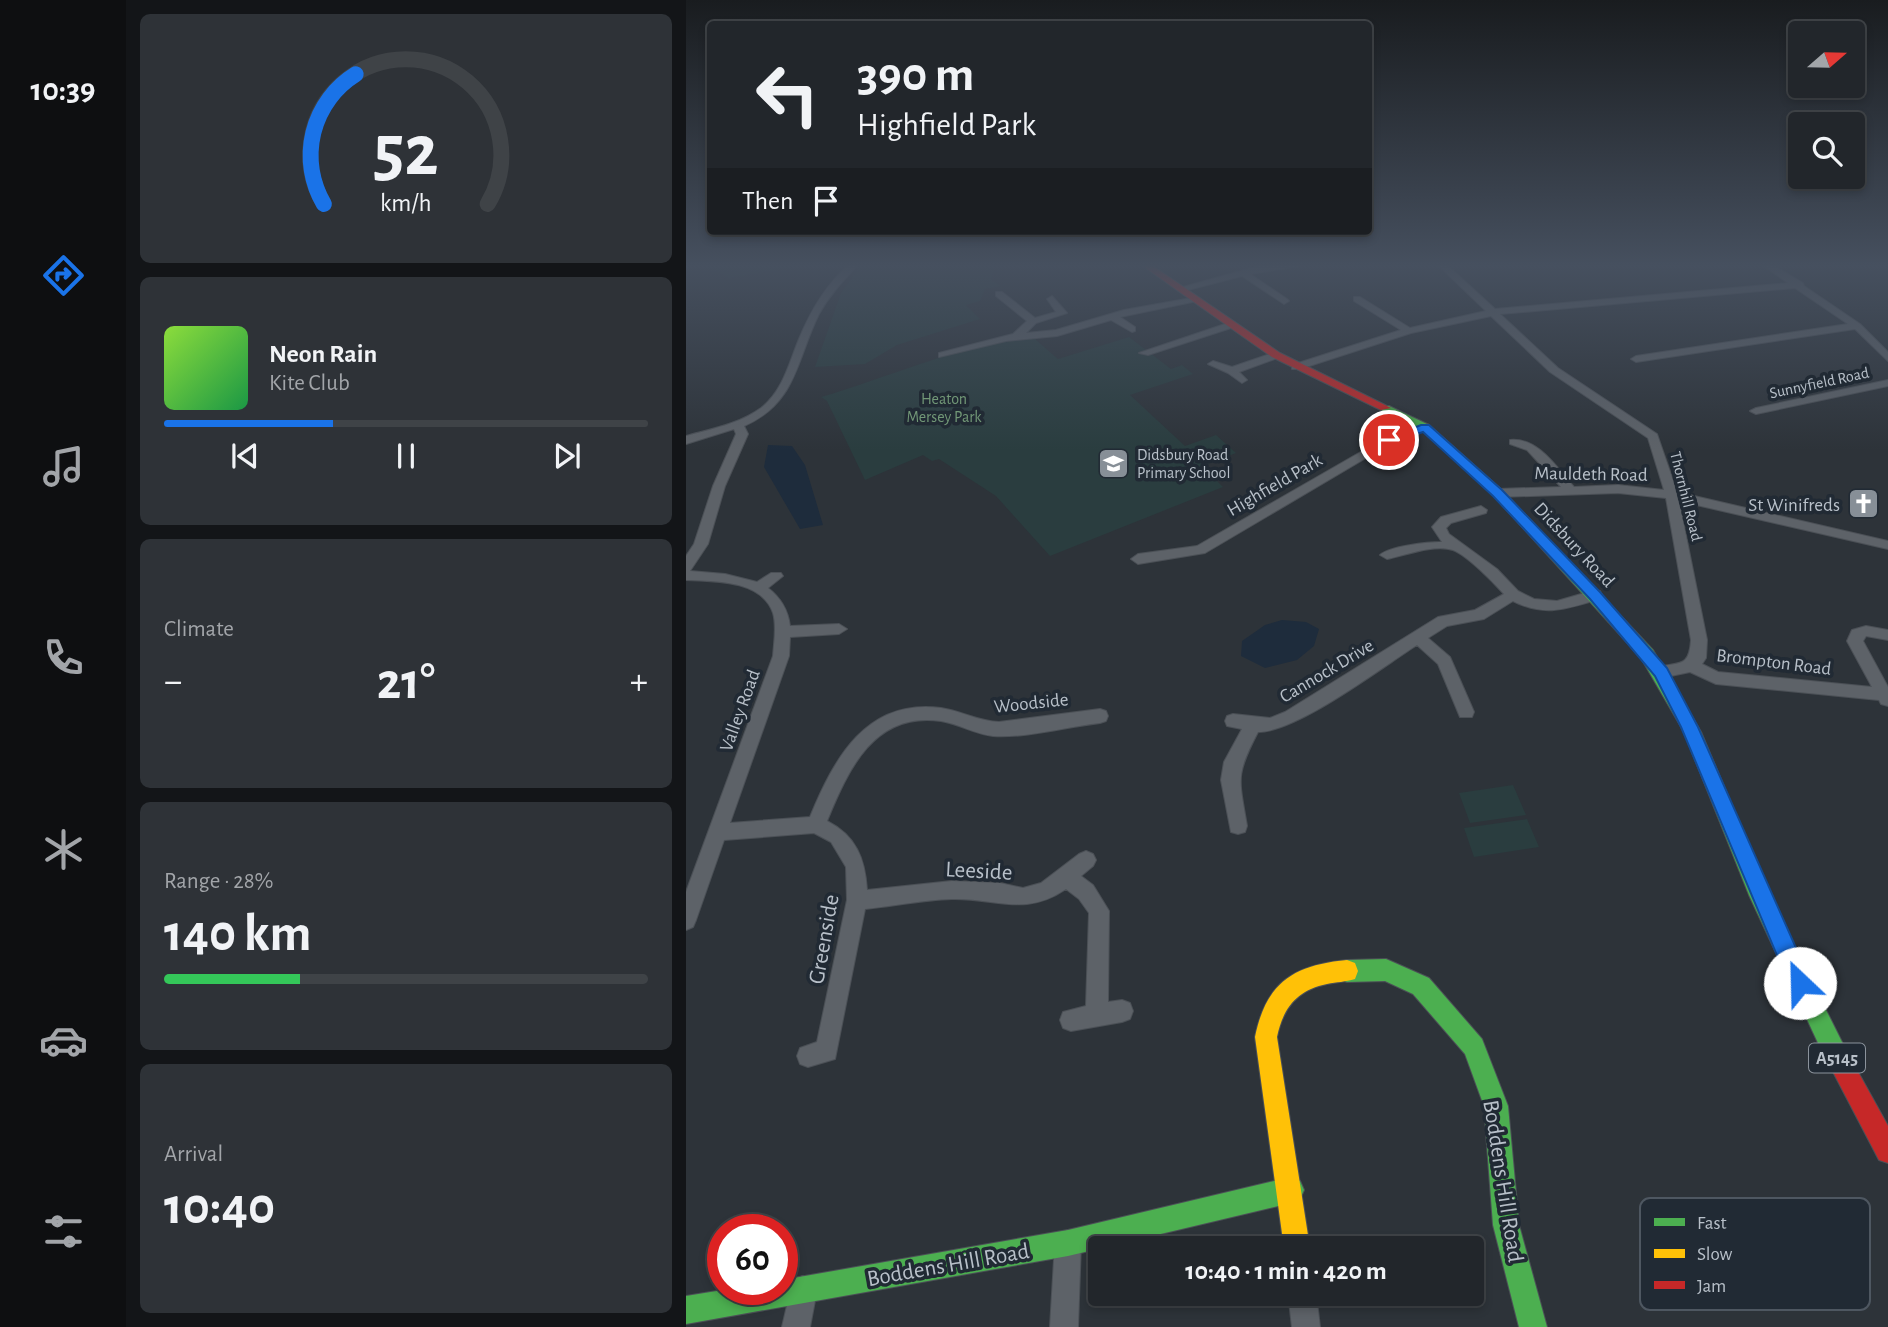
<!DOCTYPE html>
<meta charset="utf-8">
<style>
body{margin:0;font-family:"Alegreya Sans",sans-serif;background:#2e3237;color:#f1f3f6;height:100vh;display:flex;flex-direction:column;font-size:26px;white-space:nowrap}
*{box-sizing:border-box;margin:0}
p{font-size:23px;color:#a2a5a9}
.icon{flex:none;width:38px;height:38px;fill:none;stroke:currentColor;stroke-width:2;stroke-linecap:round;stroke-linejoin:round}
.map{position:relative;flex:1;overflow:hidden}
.drawer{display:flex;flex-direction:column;gap:14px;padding:14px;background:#131518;width:560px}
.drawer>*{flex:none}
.guide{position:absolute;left:21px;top:21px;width:665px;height:214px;border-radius:7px;box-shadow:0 4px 10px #0003,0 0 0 2px #3f4347;background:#22262b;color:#f1f3f6;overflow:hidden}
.needle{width:46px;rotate:70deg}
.fabs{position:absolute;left:1102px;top:21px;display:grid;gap:14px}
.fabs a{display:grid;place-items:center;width:77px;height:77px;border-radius:7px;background:#22262b;box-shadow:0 4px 10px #0003,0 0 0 2px #3f4347;font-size:35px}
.speed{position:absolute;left:21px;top:1214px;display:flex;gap:14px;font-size:35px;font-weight:700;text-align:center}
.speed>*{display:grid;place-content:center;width:91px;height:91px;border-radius:50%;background:#22262b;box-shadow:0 4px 10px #0003,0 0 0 2px #3f4347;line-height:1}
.speed .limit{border:10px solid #d22;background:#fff;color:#111}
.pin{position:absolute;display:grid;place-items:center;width:60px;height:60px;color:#fff;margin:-30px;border:4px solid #fff;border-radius:50%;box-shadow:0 2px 7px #0007}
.me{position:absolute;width:77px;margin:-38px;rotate:336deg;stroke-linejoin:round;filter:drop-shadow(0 0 5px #0008)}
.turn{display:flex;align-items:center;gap:24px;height:147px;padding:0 35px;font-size:32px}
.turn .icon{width:91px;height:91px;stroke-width:2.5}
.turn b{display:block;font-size:49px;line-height:60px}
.then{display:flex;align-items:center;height:66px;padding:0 35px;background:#0003;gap:14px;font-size:26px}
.big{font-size:52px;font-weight:700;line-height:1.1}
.drawer .card{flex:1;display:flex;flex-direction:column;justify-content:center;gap:10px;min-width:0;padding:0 24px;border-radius:10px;background:#2e3237}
.drawer .dial{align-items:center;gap:0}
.dial svg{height:182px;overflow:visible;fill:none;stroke:#3f4347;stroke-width:7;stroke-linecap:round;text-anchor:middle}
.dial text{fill:#f1f3f6;stroke:none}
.song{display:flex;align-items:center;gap:21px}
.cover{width:84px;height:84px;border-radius:10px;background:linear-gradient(135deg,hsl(90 70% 55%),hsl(140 70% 35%))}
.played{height:7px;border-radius:4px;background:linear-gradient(90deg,#1a73e8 35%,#3f4347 35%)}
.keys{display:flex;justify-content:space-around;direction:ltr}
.heat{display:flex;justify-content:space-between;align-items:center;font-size:38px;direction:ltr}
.charge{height:10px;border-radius:5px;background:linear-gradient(90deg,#34c759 28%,#3f4347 0)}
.trip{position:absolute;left:402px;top:1236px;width:396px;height:70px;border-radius:7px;background:#22262b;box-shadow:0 4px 10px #0003,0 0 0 2px #3f4347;font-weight:700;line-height:70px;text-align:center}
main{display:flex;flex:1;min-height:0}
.dock{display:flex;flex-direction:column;width:126px;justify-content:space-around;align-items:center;background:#0e0f11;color:#a2a5a9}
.dock .icon{width:49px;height:49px}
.dock .on{color:#1a73e8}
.dock b{font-size:32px;color:#f1f3f6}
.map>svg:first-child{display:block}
</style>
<main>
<nav class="dock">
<b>10:39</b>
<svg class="icon on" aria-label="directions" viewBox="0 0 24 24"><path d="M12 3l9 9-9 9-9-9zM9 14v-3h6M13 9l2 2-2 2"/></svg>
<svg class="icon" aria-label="music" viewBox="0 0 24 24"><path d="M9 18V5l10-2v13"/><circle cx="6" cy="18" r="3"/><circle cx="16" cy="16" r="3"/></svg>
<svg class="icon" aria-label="phone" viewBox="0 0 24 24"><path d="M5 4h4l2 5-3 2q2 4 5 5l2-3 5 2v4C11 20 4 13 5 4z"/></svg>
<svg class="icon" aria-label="climate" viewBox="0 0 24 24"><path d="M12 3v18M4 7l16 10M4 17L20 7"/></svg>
<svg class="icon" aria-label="car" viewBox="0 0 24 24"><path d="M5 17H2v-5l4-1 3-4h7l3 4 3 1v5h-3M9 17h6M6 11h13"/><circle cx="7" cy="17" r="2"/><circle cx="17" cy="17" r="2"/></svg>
<svg class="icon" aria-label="filters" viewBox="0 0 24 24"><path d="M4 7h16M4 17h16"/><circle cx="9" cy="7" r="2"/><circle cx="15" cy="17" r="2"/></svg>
</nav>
<section class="drawer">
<div class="card dial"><svg viewBox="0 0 100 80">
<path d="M14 69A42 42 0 1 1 86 69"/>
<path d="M14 69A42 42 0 0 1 28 12" stroke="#1a73e8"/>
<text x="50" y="56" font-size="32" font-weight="700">52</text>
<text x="50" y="72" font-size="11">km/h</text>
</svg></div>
<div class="card">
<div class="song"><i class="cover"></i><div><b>Neon Rain</b><p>Kite Club</p></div></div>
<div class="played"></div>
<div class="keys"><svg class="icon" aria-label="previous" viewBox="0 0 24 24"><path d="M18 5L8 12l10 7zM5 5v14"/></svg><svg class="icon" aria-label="pause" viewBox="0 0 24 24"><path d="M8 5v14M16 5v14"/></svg><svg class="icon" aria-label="next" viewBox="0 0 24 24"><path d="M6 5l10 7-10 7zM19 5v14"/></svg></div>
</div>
<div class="card"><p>Climate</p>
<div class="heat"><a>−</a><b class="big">21°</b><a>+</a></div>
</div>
<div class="card"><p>Range · 28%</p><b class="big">140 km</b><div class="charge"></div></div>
<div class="card"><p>Arrival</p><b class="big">10:40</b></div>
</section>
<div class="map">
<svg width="1202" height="1327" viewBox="0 0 1202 1327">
<rect width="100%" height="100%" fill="#2d3339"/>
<path fill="#2a3d3f" d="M0 264H123L43 278 21 266Z
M176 264H309L305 280 315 286 299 289 294 301 280 305 294 319 211 345 179 364 129 367 155 293Z
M350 335V340L372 359 443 337 485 369 496 365 507 374 444 395 499 446 530 435 550 453 516 466 537 487 364 556 310 496 253 459 246 461 237 455 179 480 141 401 135 397C206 376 276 344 350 335Z
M827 785 840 815 784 823 773 793Z
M841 819 853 847 788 857 778 828Z"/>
<path fill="#1e2c3c" d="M82 445 106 446 119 465 137 525 114 529 78 467Z
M596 620 620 622 633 629 628 646 611 660 579 668 555 656 556 641 579 625Z"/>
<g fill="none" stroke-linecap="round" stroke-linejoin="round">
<defs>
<path id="street" d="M164 264H173C158 280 144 294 133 314 110 360 111 403 58 426L62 434 39 486 22 544 4 571 39 574 71 582 85 573H95L97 576 82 588C95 598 102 610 104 626L153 624 161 629 153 634 104 637 103 656 44 823 124 817C148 759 180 698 255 708 275 711 292 721 313 722L414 709 420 711 422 716 420 721 414 723C379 727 342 738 307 736 289 734 273 724 255 721 188 711 162 770 141 821 170 836 179 858 181 890L266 881 314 883 337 888 355 883 393 854 400 851 407 854 410 860 407 866 395 876 407 885 423 911 422 1002 436 1000 444 1003 447 1011 444 1019 436 1022 385 1031 377 1028 374 1020 377 1012 400 1006 403 913 393 899 380 889C339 917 311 898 266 899 237 900 208 906 179 909L149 1059 122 1067 114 1064 111 1056 114 1048 131 1042 161 900 160 867 145 842 128 833 38 840 10 920 7 927 0 930V892L87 656C88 642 91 626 87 613 76 580 28 581 0 580V556L8 544 27 486 50 434 48 429 0 444V436C25 429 53 424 75 408 97 391 103 363 113 339 125 310 140 284 164 264Z
M627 264 564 274 601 299 603 301 598 304 556 276 494 292 490 289 576 265Z
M751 264H760L809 309 1102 283 1075 264H1085L1117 283 1118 286 1174 324 1202 352V361L1169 329 950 362 945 359 950 356 1162 324 1109 288 814 314 872 368 971 434 991 492 1202 541V549L993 501 1021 640 1020 658 1016 664 1032 672 1186 687 1161 641 1166 630 1180 626 1202 630V640L1180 636 1177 641 1202 687V706L1195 704 1193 700 1030 684 1004 672 975 678 969 676 967 672 969 668C993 661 1003 669 1005 640L980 498 932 493 812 497 806 493 812 489 875 487 841 450 824 444V440C852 437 871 468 888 487L932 485 978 490 962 438 864 372 805 316 725 333 614 369H606V365L715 330 668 301V297H674L724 328 800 311Z
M310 292H316L349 318 370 312 361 299 366 296 381 313 350 323 340 333 370 330 438 310 511 297 516 300 434 317 449 327V331L446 332 425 320 371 336 320 341 253 357V353L327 334 341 321 310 296Z
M545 322 550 325 548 327 462 355 453 353Z
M590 352 595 355 594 357 553 372 561 380 556 383 542 373 522 364 527 361 546 367Z
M1202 380V386L1070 414 1064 411 1070 408Z
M739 424 743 425V429L707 442 519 553 452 564 445 559 452 554 511 546 699 438Z
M795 506 801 510 800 513 765 523 760 528 763 534 811 569 832 591 848 599 871 601 909 590 914 591 916 595 914 599C882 608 860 618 827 601L798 619 761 626 742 638 764 657 788 712 786 717H774L752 664 731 645C695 668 611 732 572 732 549 776 553 778 561 826L559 832 552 834 545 832 535 780 538 762 556 729 541 726 539 721 541 716 547 714 584 718 599 712 752 617 789 610 818 594C808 583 781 555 767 550 748 544 720 555 701 559L694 555C704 546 741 542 756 542L746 527 755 517Z
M382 1230 391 1234 395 1243 392 1327H364L369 1243 373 1234Z
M117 1276 127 1280 131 1290 124 1327H96L107 1280Z
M602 1293H630L634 1327H606Z"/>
<path id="fast" d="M695 406H703L743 425 816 490 967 650 1015 732 1091 912 1161 1052 1164 1060 1161 1068 1153 1071 1145 1068 1133 1045 1063 895 998 732 955 658 808 496 735 429 695 410Z
M700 959 743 978 796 1039 822 1106 833 1225 861 1327H833L807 1225 798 1106 779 1054 727 994 699 981 661 982 653 979 650 971 653 963 661 960Z
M605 1177 614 1181 618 1190 614 1199 605 1203 382 1256 0 1324V1296L37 1290H96V1280L382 1230Z"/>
<path id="slow" d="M661 960 669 963 672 971 669 979C659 982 651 982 641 984 611 990 597 1008 591 1037L624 1248H598L569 1037C580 983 607 965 661 960Z"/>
<path id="jam" d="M454 264H464L594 353 705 408 695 410 586 357Z
M1153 1049 1161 1052 1202 1126V1163L1193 1160 1145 1068 1142 1060 1145 1052Z"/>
</defs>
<use href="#street" stroke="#4b5056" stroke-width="2"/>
<use href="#fast" stroke="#4b5056" stroke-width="2"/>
<use href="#slow" stroke="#4b5056" stroke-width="2"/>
<use href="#jam" stroke="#4b5056" stroke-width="2"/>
<use href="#street" fill="#5d6268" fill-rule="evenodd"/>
<use href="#fast" fill="#4caf50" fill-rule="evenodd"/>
<use href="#slow" fill="#ffc107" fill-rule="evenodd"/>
<use href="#jam" fill="#c62828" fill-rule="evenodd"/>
</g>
<linearGradient id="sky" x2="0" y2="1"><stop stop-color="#191c1f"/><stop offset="0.59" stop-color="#46505f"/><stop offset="1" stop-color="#46505f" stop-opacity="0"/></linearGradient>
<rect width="1202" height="450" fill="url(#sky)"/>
<path fill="#1a73e8" stroke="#114b97" stroke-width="2" d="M735 425H743L816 490 914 592 981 668 1012 727 1122 975 1125 983 1122 991 1114 994 1106 991 995 727 969 676 904 599 807 496 737 432 703 444 697 440Z"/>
<defs>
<symbol id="school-square" viewBox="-11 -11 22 22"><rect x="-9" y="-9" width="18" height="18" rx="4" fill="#878f97" stroke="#212a34"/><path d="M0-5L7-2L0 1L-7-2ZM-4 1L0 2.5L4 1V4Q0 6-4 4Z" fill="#fff"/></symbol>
<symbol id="church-square" viewBox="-11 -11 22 22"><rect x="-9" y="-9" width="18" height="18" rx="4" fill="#878f97" stroke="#212a34"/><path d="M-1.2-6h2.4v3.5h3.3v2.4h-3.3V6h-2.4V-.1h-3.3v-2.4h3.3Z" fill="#fff"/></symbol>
</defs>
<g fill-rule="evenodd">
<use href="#school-square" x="410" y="446" width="35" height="35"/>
<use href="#church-square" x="1160" y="486" width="35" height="35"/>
</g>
<g text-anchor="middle" stroke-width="7" stroke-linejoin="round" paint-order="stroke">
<g font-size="16" fill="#b8c0c9" stroke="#212a34">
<text transform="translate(1133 382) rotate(-12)" y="6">Sunnyfield Road</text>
<text transform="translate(1001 496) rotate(76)" y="6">Thornhill Road</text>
</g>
<g font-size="16" fill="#729877" stroke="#212a34">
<text x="258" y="404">Heaton<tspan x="258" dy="18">Mersey Park</tspan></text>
</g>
<g font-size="16" fill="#b8c0c9" stroke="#212a34" text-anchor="start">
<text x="451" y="460">Didsbury Road<tspan x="451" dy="18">Primary School</tspan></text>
</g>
<rect fill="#212a34" stroke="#8b939c" stroke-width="2" x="1123" y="1043.5" width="56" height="29" rx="5"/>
<g font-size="18" font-weight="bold" fill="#b8c0c9">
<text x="1151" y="1064">A5145</text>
</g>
<g font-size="19" fill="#b8c0c9" stroke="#212a34">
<text transform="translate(905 473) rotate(1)" y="7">Mauldeth Road</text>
<text transform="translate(588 484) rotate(-30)" y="7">Highfield Park</text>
<text transform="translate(889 544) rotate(47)" y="7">Didsbury Road</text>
<text transform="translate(1088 661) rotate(7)" y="7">Brompton Road</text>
<text transform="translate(640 670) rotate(-31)" y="7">Cannock Drive</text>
<text transform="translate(345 702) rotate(-6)" y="7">Woodside</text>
<text transform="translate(53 710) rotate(-70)" y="7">Valley Road</text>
</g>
<g font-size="19" fill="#b8c0c9" stroke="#212a34" text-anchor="end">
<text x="1154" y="511">St Winifreds</text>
</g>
<g font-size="23" fill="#b8c0c9" stroke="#212a34">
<text transform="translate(293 870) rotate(3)" y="8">Leeside</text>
<text transform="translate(137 939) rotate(-80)" y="8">Greenside</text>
<text transform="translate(818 1181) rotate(81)" y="8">Boddens Hill Road</text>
<text transform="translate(262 1264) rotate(-10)" y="8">Boddens Hill Road</text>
</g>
</g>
<rect x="954" y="1198" width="230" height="112" rx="10" fill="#212a34" stroke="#4e5761" stroke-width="2"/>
<rect x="968" y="1218" width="31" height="8" fill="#4caf50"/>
<rect x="968" y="1249" width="31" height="9" fill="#ffc107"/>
<rect x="968" y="1281" width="31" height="8" fill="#c62828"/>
<g font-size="19" fill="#b8c0c9">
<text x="1011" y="1229">Fast</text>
<text x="1011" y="1260">Slow</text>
<text x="1011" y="1292">Jam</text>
</g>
</svg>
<div class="fabs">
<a><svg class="needle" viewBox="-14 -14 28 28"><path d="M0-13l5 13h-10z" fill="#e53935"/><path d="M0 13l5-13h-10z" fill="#a2a5a9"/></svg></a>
<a><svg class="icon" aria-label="search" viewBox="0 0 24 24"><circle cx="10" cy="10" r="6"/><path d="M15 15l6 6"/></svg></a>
</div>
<div class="speed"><div class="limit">60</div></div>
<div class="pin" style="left:703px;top:440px;background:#d93025"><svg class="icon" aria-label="arrive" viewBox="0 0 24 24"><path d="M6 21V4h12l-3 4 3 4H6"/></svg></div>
<svg class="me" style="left:1114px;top:983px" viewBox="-20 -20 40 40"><circle r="19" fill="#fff"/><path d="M0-13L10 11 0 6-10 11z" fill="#1a73e8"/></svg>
<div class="trip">10:40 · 1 min · 420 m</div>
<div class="guide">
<div class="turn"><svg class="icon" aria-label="left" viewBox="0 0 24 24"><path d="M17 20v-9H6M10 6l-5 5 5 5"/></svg><div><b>390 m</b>Highfield Park</div></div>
<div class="then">Then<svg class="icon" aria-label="arrive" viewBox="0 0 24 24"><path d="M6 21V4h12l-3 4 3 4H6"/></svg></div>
</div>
</div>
</main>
